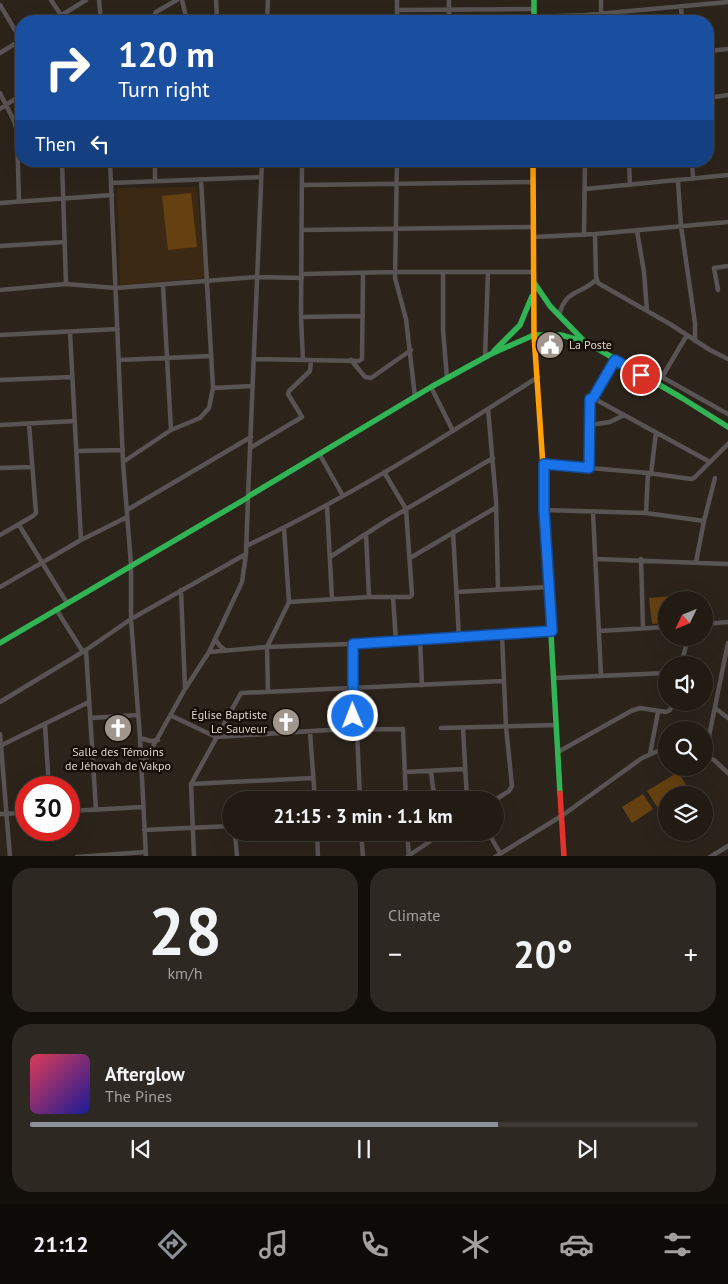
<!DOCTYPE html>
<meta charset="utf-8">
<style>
body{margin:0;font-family:"PT Sans",sans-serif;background:#2d2822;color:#f1f3f6;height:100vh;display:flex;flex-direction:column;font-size:19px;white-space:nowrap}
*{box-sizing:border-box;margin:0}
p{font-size:16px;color:#a2a1a0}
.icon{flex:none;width:28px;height:28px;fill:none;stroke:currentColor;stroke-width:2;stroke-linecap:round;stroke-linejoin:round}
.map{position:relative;height:856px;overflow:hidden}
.panel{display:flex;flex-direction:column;gap:12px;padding:12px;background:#120f0b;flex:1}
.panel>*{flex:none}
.banner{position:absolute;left:15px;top:15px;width:699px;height:152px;border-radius:20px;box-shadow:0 5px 20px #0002,0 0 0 1px #3e3934;background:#1a4fa0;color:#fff;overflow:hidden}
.needle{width:32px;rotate:227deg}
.fabs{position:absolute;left:658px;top:591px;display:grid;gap:10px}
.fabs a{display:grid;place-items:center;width:55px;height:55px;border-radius:50%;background:#211b14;box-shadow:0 5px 20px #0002,0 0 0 1px #3e3934;font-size:25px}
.speed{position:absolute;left:15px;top:776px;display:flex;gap:10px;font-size:25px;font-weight:700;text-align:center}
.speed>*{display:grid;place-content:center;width:65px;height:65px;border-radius:50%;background:#211b14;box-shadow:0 5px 20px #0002,0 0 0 1px #3e3934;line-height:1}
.speed .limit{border:8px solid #d22;background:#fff;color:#111}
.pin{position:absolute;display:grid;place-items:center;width:42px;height:42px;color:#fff;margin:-21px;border:2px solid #fff;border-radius:50%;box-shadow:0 1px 5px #0007}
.me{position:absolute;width:55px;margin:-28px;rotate:359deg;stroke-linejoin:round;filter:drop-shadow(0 0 4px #0008)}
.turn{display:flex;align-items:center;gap:18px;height:105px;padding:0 20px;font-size:22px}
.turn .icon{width:65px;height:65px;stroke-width:2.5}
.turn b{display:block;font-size:35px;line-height:42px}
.then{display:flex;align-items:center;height:48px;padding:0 20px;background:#0003;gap:10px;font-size:19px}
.big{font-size:38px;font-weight:700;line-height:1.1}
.panel .tile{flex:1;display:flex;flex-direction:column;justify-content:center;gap:8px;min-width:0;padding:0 18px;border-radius:20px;background:#2d2822}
.panel .dial{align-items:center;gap:0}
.dial b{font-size:65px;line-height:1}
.song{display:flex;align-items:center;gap:15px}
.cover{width:60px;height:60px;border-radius:8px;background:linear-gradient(135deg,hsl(350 70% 55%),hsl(240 70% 35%))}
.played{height:5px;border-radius:2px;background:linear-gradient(90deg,#8c9099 70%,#3e3934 70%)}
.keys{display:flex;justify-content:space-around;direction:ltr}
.heat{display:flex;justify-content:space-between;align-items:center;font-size:28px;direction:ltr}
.panel .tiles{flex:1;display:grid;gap:12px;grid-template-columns:1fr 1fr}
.tile:last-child{grid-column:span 2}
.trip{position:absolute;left:222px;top:791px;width:282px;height:50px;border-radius:25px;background:#211b14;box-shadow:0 5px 20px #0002,0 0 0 1px #3e3934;font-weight:700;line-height:50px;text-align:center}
.dock{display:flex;height:80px;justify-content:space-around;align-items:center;background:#0d0b08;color:#a2a1a0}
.dock .icon{width:35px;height:35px}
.dock .current{color:#8c9099}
.dock b{font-size:22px;color:#f1f3f6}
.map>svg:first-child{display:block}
</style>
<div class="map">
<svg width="728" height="857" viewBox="0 0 728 857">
<rect width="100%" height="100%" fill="#2c241b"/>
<path fill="#3c2914" d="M197 187 204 278 120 285 117 188Z"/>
<path fill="#654111" d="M191 193 197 247 168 250 162 196Z
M696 594 697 600H666V623L652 624 649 598Z
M678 772 690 791 683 795H666V805L659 810 647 791Z
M643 794 653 809 632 823 622 807Z"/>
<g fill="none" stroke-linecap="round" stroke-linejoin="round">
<path stroke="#595453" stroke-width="4.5" d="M51 0 61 15
M99 0 101 21
M182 0 187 21
M216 0 217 21
M449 0V21
M0 5 21 40
M681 6 682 21
M397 10 533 9
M601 14V0
M534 17 586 15 728 2
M52 21 86 0
M152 21 156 12 177 0
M267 21 268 0
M397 21V0
M708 51 728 49
M0 53 21 40
M0 93 14 121 17 132 19 202
M708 98 728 95
M0 109 21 95
M62 161 66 284
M110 161 123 462 131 565V619L140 738 146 857
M155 161V181
M302 161 301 317 303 360
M397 161 395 278 406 319 415 397
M629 161 630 185
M692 161 693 179
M678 181 681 226 695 323V341
M111 183 261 177
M303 185 533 182
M585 189 728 175
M0 203 112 195
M302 230 533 227
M637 231 644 272 647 311
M595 234 596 276 598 283 670 324 710 350 728 359
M584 235 585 161
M534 237 595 234 728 222
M0 246 65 242
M443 272V329L447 379
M302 274 395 272H533
M163 285 171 430
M0 290 66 284 116 288 257 277 302 278
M718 290 714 268 728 266
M559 316C565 289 580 295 596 280
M301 317 363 316
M70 332 81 540
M0 335 118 329
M687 335 662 377 728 414
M485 357 488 272
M254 359 359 361 362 359 363 273
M120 360 211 356
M351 360 365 377 371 378 411 350
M0 380 72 377
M431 387 453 431
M213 388 253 386
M593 398 615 359
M488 409 496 500 498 590
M0 425 75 421
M589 425 610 422 624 415
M250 448 302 417 288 394 289 391 310 371 311 360
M76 451 123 450
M320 455 343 496
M123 462 171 430 200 418 209 408 213 388 201 179
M544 464 648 473 691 479 694 478 728 444
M0 468 32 467
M589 468V402L590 399 593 398 710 462
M651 474 656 432
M248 496 262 161
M327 506 332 599
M127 510 251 437
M544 510 646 513 704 521
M593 513 601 675
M646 513 648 473
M19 525 67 603
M453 532 459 638
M366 534 369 597
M0 535 33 516 36 513 29 424
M246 546C348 498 443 438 538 377
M330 557 386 521 493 458
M410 558 495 508
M596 559 728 564
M641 559 643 628
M696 562 704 521 715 478
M0 587 81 540 127 517
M181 590 185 688
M456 592 549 587
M393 597 396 642
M289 602 369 597H410L412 595 406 509 384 472
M56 609 83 652
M704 624 728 622
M600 631 666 627
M215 639 220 646 225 650
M420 640 422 685
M353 644V730
M86 650 96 810
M209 652 267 647 376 643 552 631
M681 665 688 638
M555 678 666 673
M268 691 267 647 289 602 284 528
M0 702 86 650 131 619 246 554
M715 708 728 718
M172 716 216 737 328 730 403 729 406 800
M90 718 138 715
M45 725 49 788
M441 728 557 725
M463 728 467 800
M357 730 360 800
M310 732 315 800
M0 734 10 857
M140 738 151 741 158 740
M2 745 89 702
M558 752 631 711 640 708 666 712 670 710 673 702
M650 754 658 712
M704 756 714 760 728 773
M705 756 728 643
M142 766 185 689 209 652 242 582 246 554 248 499
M431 771 433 788 438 800
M405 772 465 769
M191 784 313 778
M495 800 509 791 512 786 506 727 502 635
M69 811 143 807
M0 814 26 813
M144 830 231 826
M235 832 237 857
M317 832 318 857
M361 832 363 857
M407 832 409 857
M488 832 500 853
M408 856 444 832
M77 857 145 852
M194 857 191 784 241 693 503 681
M495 857 563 815 642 758 658 751H666
M710 857 728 846"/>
<path stroke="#30b455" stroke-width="5.5" d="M534 0V21
M535 284 550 306 584 341
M494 351 520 325 532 296
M544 481V510L560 793
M249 496 431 387 491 354 534 335H561L586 342 682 398 728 427
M0 643 247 498"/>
<path stroke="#ff9f0a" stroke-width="5.5" d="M533 161 534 335 544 481"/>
<path stroke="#e5322d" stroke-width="5.5" d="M560 793 564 857"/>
</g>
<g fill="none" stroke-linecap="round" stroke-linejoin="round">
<defs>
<path id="route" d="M353 716V644L552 631 544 510V464L589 468 590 399 593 398 615 360 641 375"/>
</defs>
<use href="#route" stroke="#114b97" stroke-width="12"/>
<use href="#route" stroke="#1a73e8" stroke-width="9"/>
</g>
<defs>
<symbol id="civic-disc" viewBox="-11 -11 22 22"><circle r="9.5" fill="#a0968d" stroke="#160f08"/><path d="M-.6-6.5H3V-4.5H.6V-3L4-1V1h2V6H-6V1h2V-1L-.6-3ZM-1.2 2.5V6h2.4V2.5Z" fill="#fff"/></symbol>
<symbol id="church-disc" viewBox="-11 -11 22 22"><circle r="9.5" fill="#a0968d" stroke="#160f08"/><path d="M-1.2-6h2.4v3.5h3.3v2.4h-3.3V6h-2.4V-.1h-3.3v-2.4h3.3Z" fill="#fff"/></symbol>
</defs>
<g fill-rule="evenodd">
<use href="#civic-disc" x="534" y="329" width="32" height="32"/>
<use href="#church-disc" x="270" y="706" width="32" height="32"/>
<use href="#church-disc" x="102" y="712" width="32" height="32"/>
</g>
<g text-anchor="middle" stroke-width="5" stroke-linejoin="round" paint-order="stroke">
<g font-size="12" fill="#dfd4ca" stroke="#160f08" text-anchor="start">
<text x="569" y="349">La Poste</text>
<text x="267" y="719" text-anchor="end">Église Baptiste<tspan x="267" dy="14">Le Sauveur</tspan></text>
<text x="118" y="756" text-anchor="middle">Salle des Témoins<tspan x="118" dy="14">de Jéhovah de Vakpo</tspan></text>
</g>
</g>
</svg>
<div class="fabs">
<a><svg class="needle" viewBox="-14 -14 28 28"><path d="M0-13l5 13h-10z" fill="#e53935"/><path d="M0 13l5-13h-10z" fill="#a2a1a0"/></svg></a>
<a><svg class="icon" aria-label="sound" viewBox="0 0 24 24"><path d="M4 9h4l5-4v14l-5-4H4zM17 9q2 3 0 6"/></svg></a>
<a><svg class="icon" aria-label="search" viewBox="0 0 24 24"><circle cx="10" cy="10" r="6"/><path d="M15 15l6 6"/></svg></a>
<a><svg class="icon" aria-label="layers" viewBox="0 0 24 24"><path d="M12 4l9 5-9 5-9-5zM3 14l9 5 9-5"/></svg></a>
</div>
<div class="speed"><div class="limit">30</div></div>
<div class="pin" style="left:641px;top:375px;background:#d93025"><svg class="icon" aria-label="arrive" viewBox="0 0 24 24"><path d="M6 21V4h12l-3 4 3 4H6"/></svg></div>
<svg class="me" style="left:353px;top:716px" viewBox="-20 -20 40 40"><circle r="17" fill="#1a73e8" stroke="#fff" stroke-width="3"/><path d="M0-11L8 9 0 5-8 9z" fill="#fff"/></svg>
<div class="trip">21:15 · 3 min · 1.1 km</div>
<div class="banner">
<div class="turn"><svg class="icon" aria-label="right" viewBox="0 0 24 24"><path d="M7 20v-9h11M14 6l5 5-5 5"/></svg><div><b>120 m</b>Turn right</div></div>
<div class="then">Then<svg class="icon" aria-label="left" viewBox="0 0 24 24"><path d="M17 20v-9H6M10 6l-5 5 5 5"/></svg></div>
</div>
</div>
<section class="panel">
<div class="tiles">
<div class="tile dial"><b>28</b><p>km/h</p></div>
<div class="tile"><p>Climate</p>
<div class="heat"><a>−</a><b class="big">20°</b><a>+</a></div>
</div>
<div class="tile">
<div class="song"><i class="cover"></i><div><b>Afterglow</b><p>The Pines</p></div></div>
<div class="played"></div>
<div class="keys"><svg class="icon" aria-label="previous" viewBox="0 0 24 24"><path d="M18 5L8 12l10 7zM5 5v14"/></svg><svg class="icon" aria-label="pause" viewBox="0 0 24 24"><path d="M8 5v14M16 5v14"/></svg><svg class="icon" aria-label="next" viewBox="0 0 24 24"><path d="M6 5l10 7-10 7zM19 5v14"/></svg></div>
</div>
</div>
</section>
<nav class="dock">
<b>21:12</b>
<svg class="icon current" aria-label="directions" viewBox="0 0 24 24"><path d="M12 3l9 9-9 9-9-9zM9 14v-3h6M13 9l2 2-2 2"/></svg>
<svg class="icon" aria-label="music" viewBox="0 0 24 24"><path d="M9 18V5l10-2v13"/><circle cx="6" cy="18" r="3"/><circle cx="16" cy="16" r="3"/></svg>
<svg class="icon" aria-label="phone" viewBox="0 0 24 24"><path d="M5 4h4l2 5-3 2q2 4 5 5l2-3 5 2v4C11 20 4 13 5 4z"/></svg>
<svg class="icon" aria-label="climate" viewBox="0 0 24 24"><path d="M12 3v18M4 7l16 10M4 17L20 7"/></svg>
<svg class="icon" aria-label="car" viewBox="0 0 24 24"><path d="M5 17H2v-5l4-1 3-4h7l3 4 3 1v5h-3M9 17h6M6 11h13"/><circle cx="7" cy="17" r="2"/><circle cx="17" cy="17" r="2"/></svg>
<svg class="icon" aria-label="filters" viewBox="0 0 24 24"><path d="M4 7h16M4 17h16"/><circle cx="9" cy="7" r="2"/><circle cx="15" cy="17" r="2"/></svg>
</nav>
